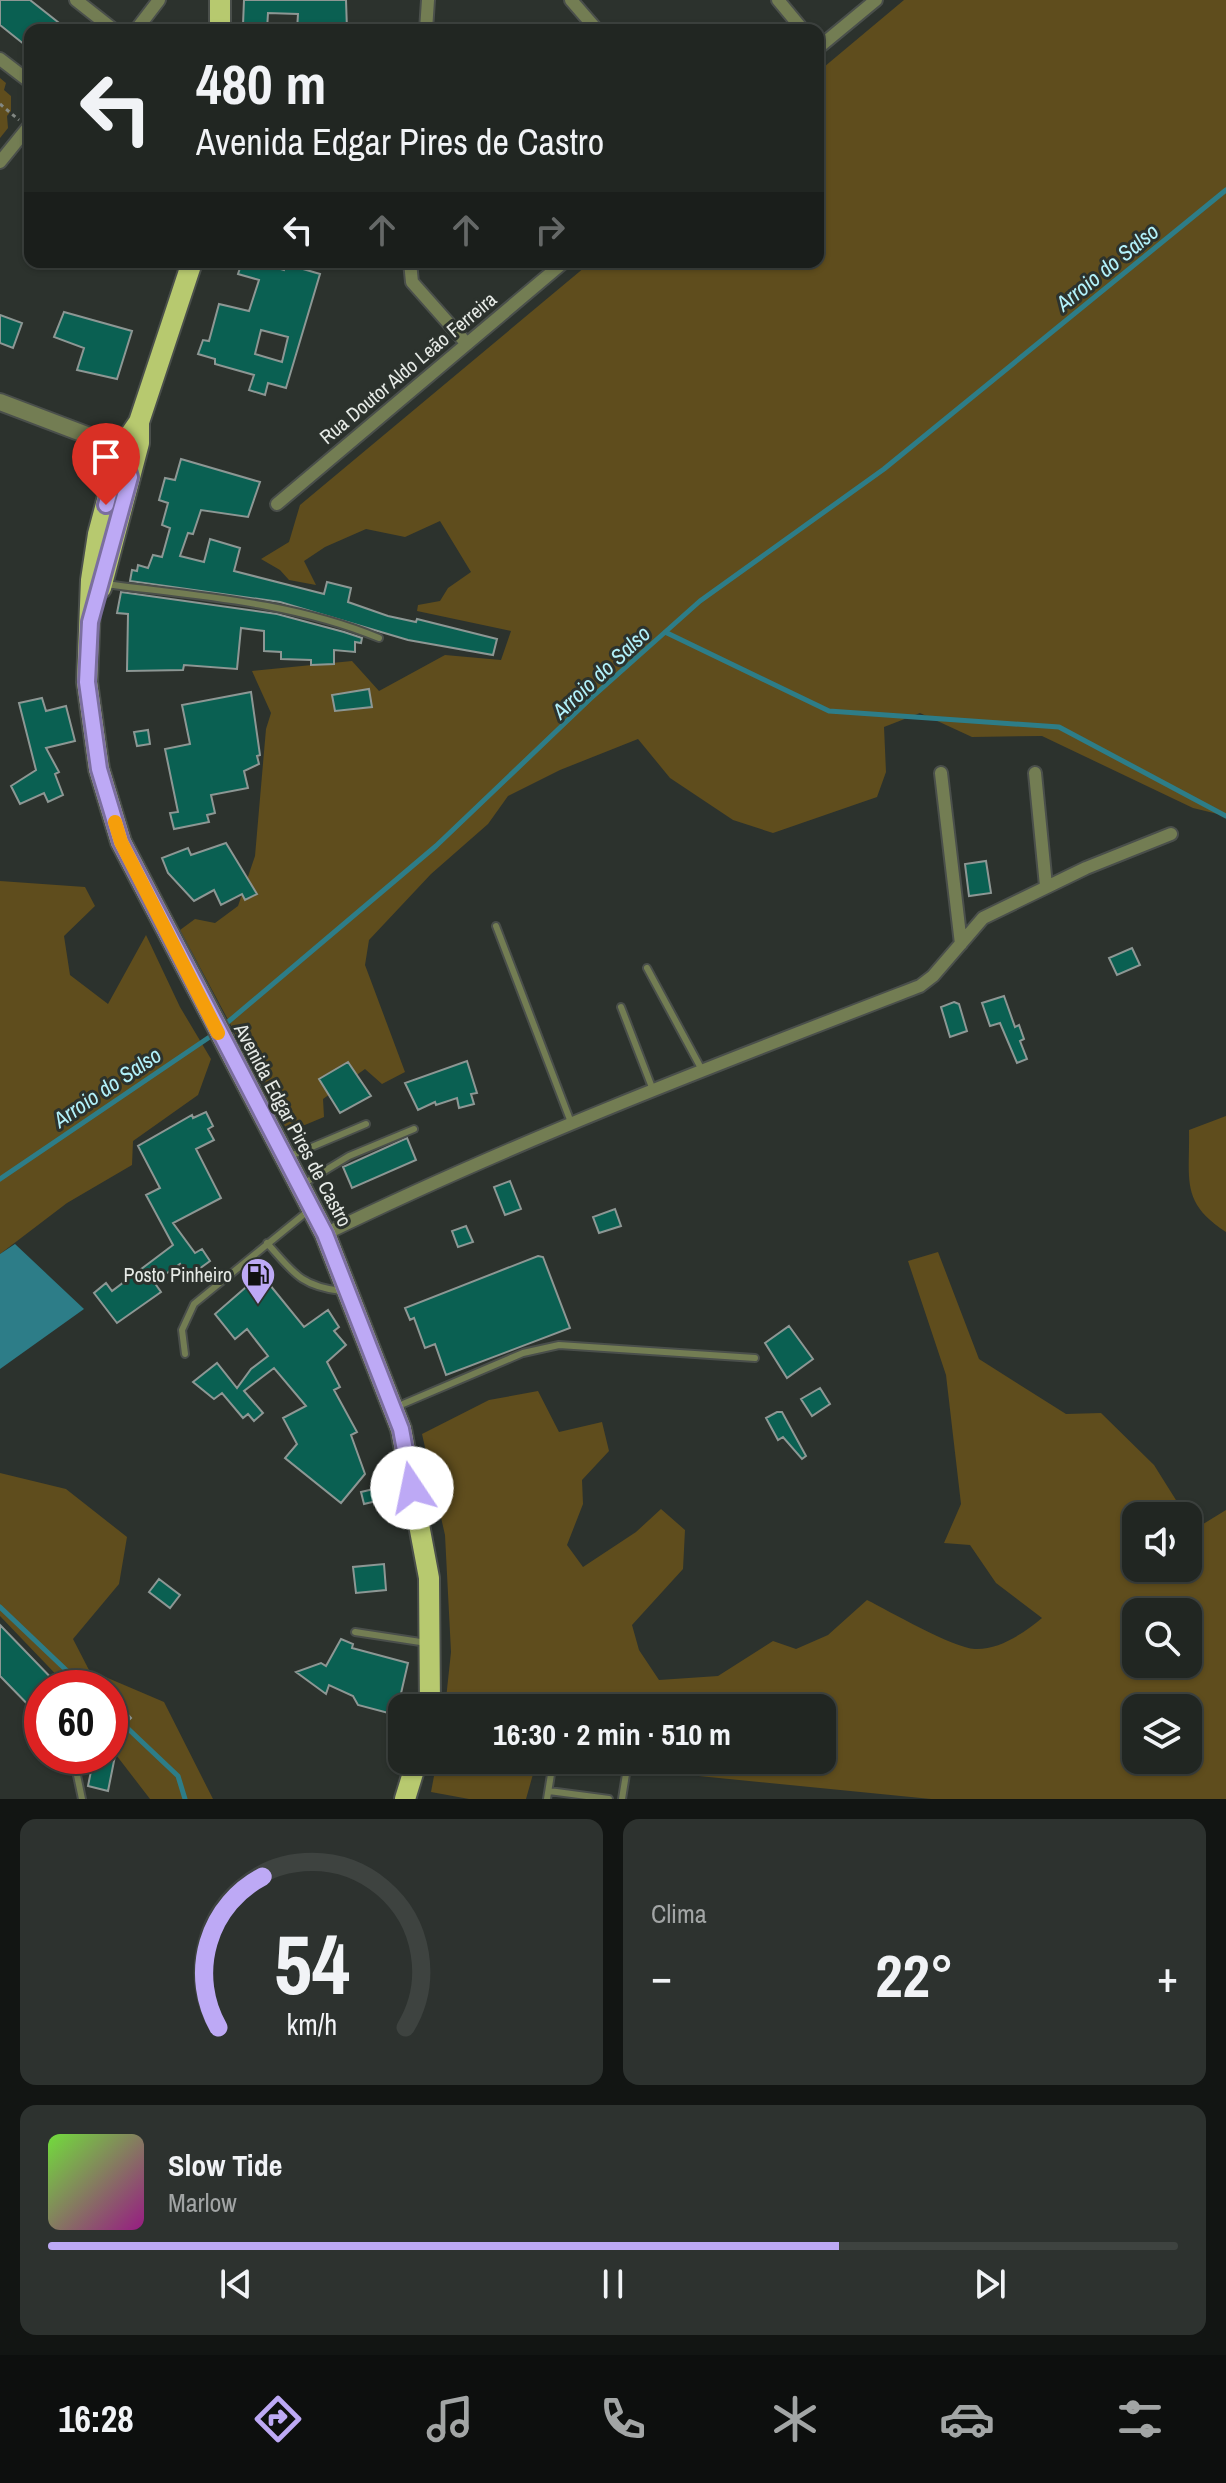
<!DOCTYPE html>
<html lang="pt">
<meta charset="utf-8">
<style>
body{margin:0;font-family:"Archivo Narrow",sans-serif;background:#2d322f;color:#f1f3f6;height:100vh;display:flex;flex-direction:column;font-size:30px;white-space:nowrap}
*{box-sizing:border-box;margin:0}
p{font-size:26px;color:#a2a5a5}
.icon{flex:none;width:44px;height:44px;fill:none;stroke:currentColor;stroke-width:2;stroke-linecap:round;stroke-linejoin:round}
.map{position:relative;height:1799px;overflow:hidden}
.panel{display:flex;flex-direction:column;gap:20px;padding:20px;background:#121513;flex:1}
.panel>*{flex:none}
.top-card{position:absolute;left:24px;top:24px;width:800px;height:244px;border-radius:16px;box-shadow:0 2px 6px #0004,0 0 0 2px #3e4340;background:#212622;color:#f1f3f6;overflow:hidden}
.controls{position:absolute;left:1122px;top:1502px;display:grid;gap:16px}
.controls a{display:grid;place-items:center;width:80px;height:80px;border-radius:16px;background:#212622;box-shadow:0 2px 6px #0004,0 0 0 2px #3e4340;font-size:40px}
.speed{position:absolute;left:24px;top:1670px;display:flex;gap:16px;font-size:40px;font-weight:700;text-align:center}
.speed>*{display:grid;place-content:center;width:104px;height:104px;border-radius:50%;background:#212622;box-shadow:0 2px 6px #0004,0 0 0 2px #3e4340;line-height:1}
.speed .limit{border:12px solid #d22;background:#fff;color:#111}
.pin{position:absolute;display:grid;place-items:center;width:68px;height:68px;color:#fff;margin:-82px -34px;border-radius:50% 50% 50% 0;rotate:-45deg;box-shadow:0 0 8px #0007}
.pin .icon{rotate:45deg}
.me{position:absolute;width:88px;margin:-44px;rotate:349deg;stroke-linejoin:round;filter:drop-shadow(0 0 6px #0008)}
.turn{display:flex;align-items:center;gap:28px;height:168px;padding:0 40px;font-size:36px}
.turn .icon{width:104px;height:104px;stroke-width:2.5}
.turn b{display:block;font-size:56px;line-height:68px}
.lanes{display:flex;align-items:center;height:76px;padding:0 40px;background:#0003;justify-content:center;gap:40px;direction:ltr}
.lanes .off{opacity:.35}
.big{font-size:60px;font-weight:700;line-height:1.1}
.panel .card{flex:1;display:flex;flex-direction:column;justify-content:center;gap:12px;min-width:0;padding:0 28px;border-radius:16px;background:#2d322f}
.panel .dial{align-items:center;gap:0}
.dial svg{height:208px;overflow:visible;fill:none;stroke:#3e4340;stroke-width:7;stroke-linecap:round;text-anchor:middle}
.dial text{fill:#f1f3f6;stroke:none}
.song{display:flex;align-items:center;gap:24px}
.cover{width:96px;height:96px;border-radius:12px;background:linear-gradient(135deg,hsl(100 70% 55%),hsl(310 70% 35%))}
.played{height:8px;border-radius:4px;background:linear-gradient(90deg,#bda9f5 70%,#3e4340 70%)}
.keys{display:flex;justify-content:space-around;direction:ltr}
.heat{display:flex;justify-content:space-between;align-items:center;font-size:44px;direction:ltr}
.panel .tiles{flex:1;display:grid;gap:20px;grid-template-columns:1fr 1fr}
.card:last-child{grid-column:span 2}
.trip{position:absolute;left:388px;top:1694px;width:448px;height:80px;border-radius:16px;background:#212622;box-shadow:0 2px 6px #0004,0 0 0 2px #3e4340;font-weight:700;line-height:80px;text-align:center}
.tab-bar{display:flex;height:128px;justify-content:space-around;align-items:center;background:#0d0f0e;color:#a2a5a5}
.tab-bar .icon{width:56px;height:56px}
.tab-bar .selected{color:#bda9f5}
.tab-bar b{font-size:36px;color:#f1f3f6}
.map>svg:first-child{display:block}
</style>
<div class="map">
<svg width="1226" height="1799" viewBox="0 0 1226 1799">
<rect width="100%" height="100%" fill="#2c322d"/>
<path fill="#5f4d1d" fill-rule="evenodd" d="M904 0H1226V816L1193 808 1042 736 972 737 920 713 884 727 886 772 877 797 773 833 733 820 670 778 638 739 560 770 508 796 488 824 431 874 369 940 365 965 405 1072 382 1084 365 1069 323 1099 324 1117 288 1132 180 930 195 919 215 923 238 906 255 856 266 729 271 713 252 671 352 661 379 691 445 655 501 660 511 631 417 611 418 605 440 601 448 588 471 572 440 521 405 537 366 529 325 547 304 561 316 585 289 580 280 570 261 559 289 542 300 505 591 262H818V72Z
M0 78 6 83 4 90 11 96V111L7 116 8 128 0 138Z
M0 881 85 887 95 906 64 936 70 975 108 1004 146 935 180 1007 211 1059 198 1095 133 1141 132 1165 67 1203 0 1254Z
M1226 1116V1232C1180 1202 1190 1180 1189 1130Z
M938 1252 979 1359 1066 1414 1101 1413 1154 1465 1186 1516H1136V1568H1188V1518L1195 1529 1226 1510V1799H931L537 1760 526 1799H469L431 1792 437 1760H822V1708H445L451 1652 445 1535 422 1434 489 1400 538 1391 559 1432 602 1422 609 1451 582 1480 583 1504 567 1545 583 1567 636 1532 661 1509 685 1530 683 1569 632 1625 639 1650 659 1680 718 1676 773 1641 796 1649 828 1635 867 1600C889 1611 953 1648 975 1649 1000 1650 1025 1632 1042 1618L996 1583 970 1545 944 1543 961 1504 946 1375 908 1261ZM1188 1612V1664H1136V1612ZM1188 1708V1760H1136V1708Z
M0 1473 66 1489 127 1537 119 1584 73 1639 89 1670 164 1702 213 1799H150L110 1747V1688H69L0 1616Z"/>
<path fill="#2d7d88" d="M15 1244 84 1309 0 1369V1254Z"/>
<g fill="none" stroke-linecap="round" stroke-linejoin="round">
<path stroke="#2d7d88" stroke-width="5" d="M665 632 829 711 1059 727 1226 816
M222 1027 436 846 590 699 700 601 884 469 1226 190
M0 1179 214 1034
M0 1607 85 1688
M121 1722 178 1776 185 1799"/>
</g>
<path fill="#0a6052" stroke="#8d9794" stroke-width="2" fill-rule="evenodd" d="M0 0H30L68 30H30V49L0 25Z
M244 0H346L347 30H297L298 14 268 13 267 30H254V26L243 25Z
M242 262H257L284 270 286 264 320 274 286 388 268 383 265 395 249 390 254 375 215 364V359L198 354 203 340 209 341 219 304 249 311 259 280 238 274ZM261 330 288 337 282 362 255 354Z
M64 312 132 331 117 379 77 370 84 348 54 337Z
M0 315 22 323 13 348 0 343Z
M181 459 260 482 248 517 201 510 193 534 188 533 180 556 204 562 210 539 240 548 234 571 324 594 327 582 351 588 348 602 388 616 416 622 417 619 497 639 493 655 408 640 280 602 130 581 132 570 137 571 138 565 148 568 153 555 162 557 170 528 162 525 168 503 159 500 165 478 175 480Z
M121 592 277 614 344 632 362 638 361 643 355 642V652L334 650V664L311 665V660L281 659V652L264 651V631L241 628 237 669 184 665 183 670 127 671 128 614 117 613Z
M369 689 372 707 335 711 332 695Z
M251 692 260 755 257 756 259 764 244 771 248 788 211 795 215 813 207 815 209 822 174 829 170 813 178 812 165 749 190 744 182 705Z
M42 698 46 711 66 706 75 741 46 748 59 772 55 774 63 795 48 802 44 793 20 804 11 786 36 770 19 703Z
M148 730 150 744 137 746 134 732Z
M226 843 257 894 245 900 242 894 221 905 214 890 194 901 168 873 162 858 188 848 191 855Z
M986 861 991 893 969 896 965 864Z
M1132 948 1140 965 1117 975 1109 958Z
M1004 996 1015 1027 1019 1025 1024 1039 1020 1041 1027 1059 1017 1063 1000 1023 990 1026 982 1003Z
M954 1002 959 1004 967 1031 950 1037 941 1007Z
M467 1061 477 1093 471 1094 474 1104 459 1108 457 1098 436 1105 435 1102 418 1110 405 1083Z
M348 1062 371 1096 340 1113 319 1079Z
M206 1112 213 1126 208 1129 214 1140 196 1149 221 1198 173 1223 195 1253 202 1249 210 1261 188 1277 180 1264 154 1282 161 1292 117 1323 94 1293 106 1283 112 1291 173 1245 146 1195 160 1188 138 1146 192 1115 193 1118Z
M407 1138 416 1160 352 1188 343 1167Z
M510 1181 521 1209 505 1215 494 1187Z
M615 1209 621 1226 599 1233 593 1217Z
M466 1226 473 1242 458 1247 452 1231Z
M538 1256 543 1257 570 1328 446 1375 435 1344 425 1348 414 1318 410 1320 405 1308Z
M261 1274 304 1327 328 1310 339 1327 334 1331 346 1345 327 1362 340 1387 334 1390 357 1432 351 1435 365 1474 341 1503 285 1458 297 1444 283 1418 306 1406 274 1368 244 1391 263 1413 254 1421 248 1414 243 1418 222 1393 214 1399 193 1382 217 1363 237 1388 251 1369 268 1356 247 1329 235 1339 215 1314Z
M789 1326 813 1359 787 1378 765 1343Z
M820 1388 830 1404 812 1416 801 1399Z
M777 1412H782L806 1456 802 1459 783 1437 778 1440 766 1418Z
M382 1487 385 1499 364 1504 361 1492Z
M384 1564 386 1590 356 1593 353 1567Z
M159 1579 180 1595 170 1608 149 1592Z
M0 1625 61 1688H42V1719L0 1676Z
M341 1639 353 1644 352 1648 408 1663 396 1715 358 1705 353 1696 329 1685 326 1694 296 1672 321 1663 326 1666Z
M110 1695 131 1718 123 1726 110 1713Z
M94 1756H115L108 1791 88 1786Z"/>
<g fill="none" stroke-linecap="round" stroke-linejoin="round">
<defs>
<path id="service" d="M105 584C198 596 292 602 379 638
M496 926 572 1125
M647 968 702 1070
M621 1007 653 1090
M288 1157 366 1124
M303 1184 349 1156 414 1129
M267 1243C293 1272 300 1286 341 1291
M185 1354 182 1330 194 1304 308 1211
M396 1407 523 1353 559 1345 755 1358
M355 1632 427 1643
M73 1756 82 1799
M549 1791 609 1799
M547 1799 552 1768
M622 1799 626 1774"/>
<path id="minor" d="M76 0 114 30
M571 0 597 30
M778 0 803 30
M136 30 159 0
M426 30 428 0
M818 48 876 0
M0 59 30 82
M0 162 30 125
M410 262 412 282 467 344
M277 504 564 262
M941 773 961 944
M1035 773 1046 886
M325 1234C518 1140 720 1063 920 986L933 976 983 918 1086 868 1171 834"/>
<path id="tertiary" d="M0 402 121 448 124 456"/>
<path id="primary" d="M220 0V30
M192 262 139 422 121 448 98 534 91 580 87 682 99 769 121 842 325 1234 401 1429 429 1578 430 1708
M101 588 139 443V422
M405 1799 417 1760"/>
</defs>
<use href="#service" stroke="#4a4f4b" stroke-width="10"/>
<use href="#minor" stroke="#4a4f4b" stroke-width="16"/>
<use href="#tertiary" stroke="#4a4f4b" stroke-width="20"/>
<use href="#primary" stroke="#4a4f4b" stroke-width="24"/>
<path stroke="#838883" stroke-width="3" stroke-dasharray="4 4" stroke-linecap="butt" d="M0 104 19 120"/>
<use href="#service" stroke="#737d53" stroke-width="6"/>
<use href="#minor" stroke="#737d53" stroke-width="12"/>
<use href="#tertiary" stroke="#737d53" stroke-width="16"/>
<use href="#primary" stroke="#b7c96f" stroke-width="20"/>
</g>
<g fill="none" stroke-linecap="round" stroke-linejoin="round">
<defs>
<path id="route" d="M106 505 121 448 130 477 90 622 87 682 99 769 121 842 325 1234 401 1429 412 1488"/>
</defs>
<use href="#route" stroke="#7b6e9f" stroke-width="20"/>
<use href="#route" stroke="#bda9f5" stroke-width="14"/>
<path stroke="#f59e0b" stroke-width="14" d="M115 822 121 842 218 1033"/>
</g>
<defs>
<symbol id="fuel-pin" viewBox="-11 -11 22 30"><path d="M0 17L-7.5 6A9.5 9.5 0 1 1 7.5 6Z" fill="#bda9f5" stroke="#2c322d"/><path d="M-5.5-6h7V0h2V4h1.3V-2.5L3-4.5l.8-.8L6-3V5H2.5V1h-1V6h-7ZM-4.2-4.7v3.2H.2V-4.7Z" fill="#111"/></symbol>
</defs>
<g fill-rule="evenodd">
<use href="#fuel-pin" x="238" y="1255" width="40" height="54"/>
</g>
<g text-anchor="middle" stroke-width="6" stroke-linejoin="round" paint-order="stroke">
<g font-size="20" fill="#e6eae6" stroke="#2c322d">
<text transform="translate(408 368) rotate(-40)" y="7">Rua Doutor Aldo Leão Ferreira</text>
<text transform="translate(293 1125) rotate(62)" y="7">Avenida Edgar Pires de Castro</text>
</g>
<g font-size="20" fill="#e6eae6" stroke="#2c322d" text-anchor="end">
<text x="232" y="1282">Posto Pinheiro</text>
</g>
<g font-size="22" font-style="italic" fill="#b2f1fa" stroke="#2c322d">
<text transform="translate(1107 267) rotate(-39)" y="8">Arroio do Salso</text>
<text transform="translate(601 672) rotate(-43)" y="8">Arroio do Salso</text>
<text transform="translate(107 1087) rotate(-34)" y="8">Arroio do Salso</text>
</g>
</g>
</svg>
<div class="controls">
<a><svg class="icon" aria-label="sound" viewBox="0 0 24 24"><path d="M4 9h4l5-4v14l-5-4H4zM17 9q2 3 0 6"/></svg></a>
<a><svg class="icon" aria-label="search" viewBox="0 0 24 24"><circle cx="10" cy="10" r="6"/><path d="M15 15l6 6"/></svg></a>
<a><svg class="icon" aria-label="layers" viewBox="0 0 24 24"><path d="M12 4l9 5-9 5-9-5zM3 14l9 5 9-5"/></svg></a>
</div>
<div class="speed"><div class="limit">60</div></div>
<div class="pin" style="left:106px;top:505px;background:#d93025"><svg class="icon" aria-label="arrive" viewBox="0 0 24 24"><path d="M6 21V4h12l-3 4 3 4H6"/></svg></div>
<svg class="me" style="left:412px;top:1488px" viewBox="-20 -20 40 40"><circle r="19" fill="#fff"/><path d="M0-13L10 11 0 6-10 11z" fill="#bda9f5"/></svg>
<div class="trip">16:30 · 2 min · 510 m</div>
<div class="top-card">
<div class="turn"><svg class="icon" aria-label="left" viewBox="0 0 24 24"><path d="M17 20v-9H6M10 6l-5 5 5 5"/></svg><div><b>480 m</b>Avenida Edgar Pires de Castro</div></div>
<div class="lanes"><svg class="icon" aria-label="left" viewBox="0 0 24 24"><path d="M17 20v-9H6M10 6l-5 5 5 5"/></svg><svg class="icon off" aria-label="ahead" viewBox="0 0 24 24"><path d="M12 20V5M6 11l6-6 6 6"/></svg><svg class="icon off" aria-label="ahead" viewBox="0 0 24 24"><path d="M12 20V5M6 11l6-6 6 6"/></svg><svg class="icon off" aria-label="right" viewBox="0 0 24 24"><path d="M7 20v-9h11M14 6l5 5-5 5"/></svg></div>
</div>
</div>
<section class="panel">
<div class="tiles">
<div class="card dial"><svg viewBox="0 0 100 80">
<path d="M14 69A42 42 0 1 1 86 69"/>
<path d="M14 69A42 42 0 0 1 31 11" stroke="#bda9f5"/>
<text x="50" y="56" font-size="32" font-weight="700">54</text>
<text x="50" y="72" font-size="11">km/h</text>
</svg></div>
<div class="card"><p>Clima</p>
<div class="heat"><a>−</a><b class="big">22°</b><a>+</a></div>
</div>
<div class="card">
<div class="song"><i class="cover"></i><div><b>Slow Tide</b><p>Marlow</p></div></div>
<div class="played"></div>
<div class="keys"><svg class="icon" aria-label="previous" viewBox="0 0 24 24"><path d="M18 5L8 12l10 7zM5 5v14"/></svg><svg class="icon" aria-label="pause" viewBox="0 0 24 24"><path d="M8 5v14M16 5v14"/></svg><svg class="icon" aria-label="next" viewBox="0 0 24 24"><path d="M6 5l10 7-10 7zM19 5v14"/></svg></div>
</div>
</div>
</section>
<nav class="tab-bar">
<b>16:28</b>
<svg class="icon selected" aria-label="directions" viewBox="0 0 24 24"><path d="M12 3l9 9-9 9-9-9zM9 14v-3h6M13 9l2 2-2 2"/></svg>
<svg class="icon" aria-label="music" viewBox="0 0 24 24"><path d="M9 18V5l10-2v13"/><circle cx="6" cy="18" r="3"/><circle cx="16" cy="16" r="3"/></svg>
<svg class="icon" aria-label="phone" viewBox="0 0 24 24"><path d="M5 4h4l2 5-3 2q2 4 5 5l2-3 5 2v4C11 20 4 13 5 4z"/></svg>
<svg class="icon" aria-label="climate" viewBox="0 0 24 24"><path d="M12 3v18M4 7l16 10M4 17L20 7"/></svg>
<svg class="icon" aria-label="car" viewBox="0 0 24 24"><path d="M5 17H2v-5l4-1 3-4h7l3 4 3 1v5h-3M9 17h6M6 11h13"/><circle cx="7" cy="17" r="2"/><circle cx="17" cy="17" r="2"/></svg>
<svg class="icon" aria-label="filters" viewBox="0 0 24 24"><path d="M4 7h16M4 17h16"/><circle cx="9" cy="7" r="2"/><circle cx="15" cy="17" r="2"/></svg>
</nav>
